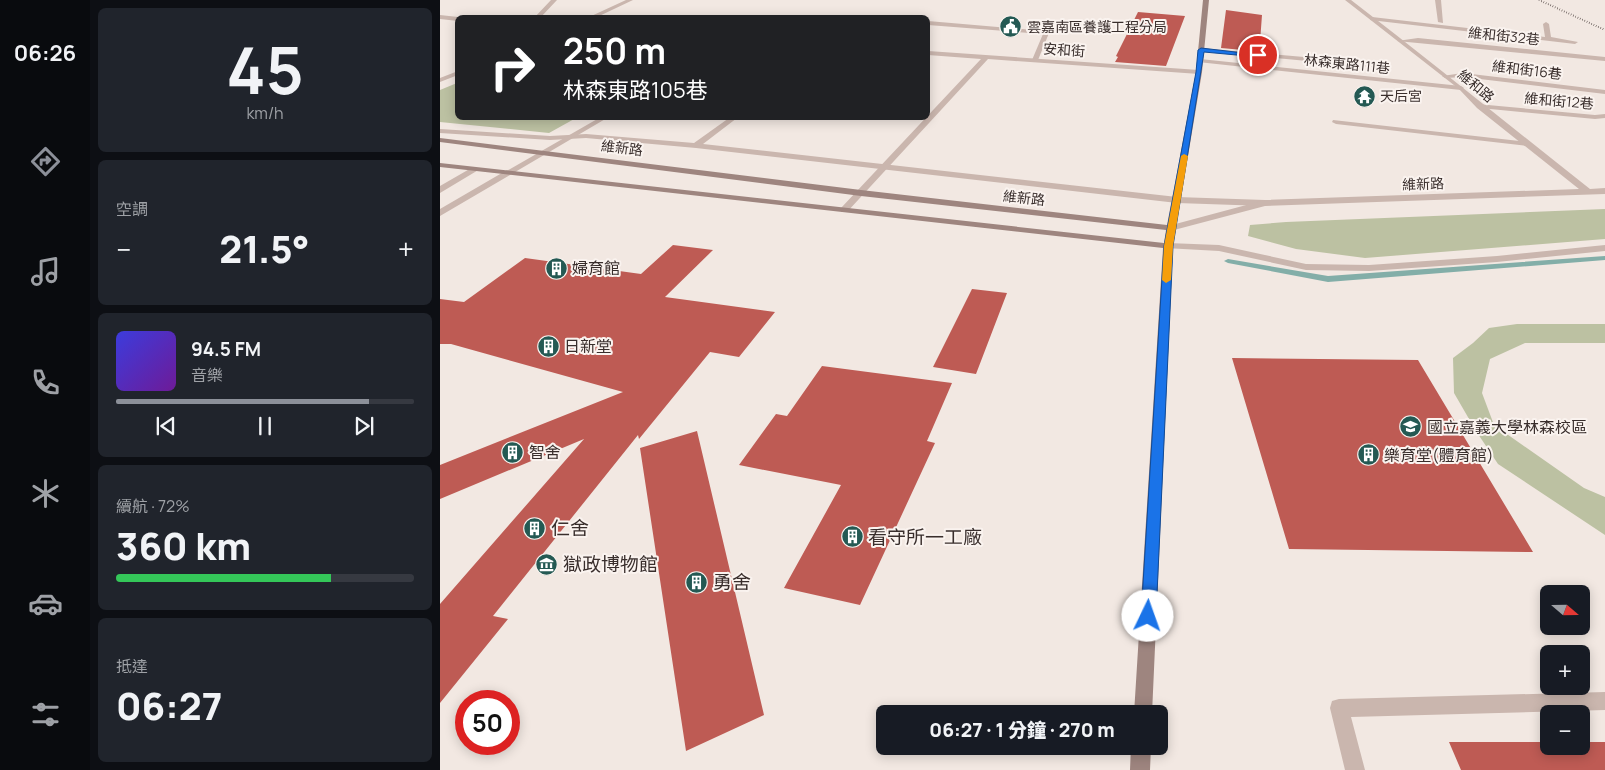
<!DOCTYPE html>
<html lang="zh-TW">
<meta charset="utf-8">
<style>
body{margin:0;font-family:Manrope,"Noto Sans TC",sans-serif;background:#20242c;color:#f1f3f6;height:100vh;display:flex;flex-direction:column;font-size:19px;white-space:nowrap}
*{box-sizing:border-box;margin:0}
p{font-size:16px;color:#9ea1a6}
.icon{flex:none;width:28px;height:28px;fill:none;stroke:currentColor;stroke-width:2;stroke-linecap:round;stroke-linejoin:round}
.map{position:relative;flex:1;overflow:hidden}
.sheet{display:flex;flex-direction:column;gap:8px;padding:8px;background:#0d0f14;width:350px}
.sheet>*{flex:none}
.guide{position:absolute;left:15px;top:15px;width:475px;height:105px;border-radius:8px;box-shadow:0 2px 12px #0003;background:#202124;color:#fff;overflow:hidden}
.needle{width:32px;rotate:110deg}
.fabs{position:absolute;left:1100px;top:585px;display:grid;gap:10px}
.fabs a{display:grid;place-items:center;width:50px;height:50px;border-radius:8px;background:#171b24;box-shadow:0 2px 12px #0003;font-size:25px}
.speed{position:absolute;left:15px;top:690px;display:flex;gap:10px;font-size:25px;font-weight:700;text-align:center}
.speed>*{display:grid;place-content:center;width:65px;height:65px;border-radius:50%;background:#171b24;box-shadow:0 2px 12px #0003;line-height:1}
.speed .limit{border:8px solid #d22;background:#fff;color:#111}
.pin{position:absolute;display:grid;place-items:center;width:42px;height:42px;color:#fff;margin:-21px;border:2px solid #fff;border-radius:50%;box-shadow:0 1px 5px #0007}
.me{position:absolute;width:55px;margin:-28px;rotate:3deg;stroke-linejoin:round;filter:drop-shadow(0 0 4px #0008)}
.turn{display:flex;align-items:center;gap:18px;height:105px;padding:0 25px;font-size:22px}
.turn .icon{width:65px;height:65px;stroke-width:2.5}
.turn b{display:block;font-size:35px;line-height:42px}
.big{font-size:38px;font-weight:800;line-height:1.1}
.sheet .card{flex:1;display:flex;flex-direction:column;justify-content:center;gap:8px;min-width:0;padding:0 18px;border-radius:8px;background:#20242c}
.sheet .dial{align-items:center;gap:0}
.dial b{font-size:65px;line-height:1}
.song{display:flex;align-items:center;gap:15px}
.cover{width:60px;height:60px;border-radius:8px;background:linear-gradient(135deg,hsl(240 70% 55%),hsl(280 70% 35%))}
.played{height:5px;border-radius:2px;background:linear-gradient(90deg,#8c9099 85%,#363941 85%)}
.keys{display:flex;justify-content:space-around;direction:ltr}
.heat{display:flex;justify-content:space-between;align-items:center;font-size:28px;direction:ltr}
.charge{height:8px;border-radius:4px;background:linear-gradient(90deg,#34c759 72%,#363941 0)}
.trip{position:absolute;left:436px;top:705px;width:292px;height:50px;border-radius:8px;background:#171b24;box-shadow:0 2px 12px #0003;font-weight:800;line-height:50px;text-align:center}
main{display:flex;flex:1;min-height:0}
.tabs{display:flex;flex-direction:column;width:90px;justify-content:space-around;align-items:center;background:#090b0e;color:#9ea1a6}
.tabs .icon{width:35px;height:35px}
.tabs .selected{color:#8c9099}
.tabs b{font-size:22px;color:#f1f3f6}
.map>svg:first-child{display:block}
</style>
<main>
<nav class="tabs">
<b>06:26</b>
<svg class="icon selected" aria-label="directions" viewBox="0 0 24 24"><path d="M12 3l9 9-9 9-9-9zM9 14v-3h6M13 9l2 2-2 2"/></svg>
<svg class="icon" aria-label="music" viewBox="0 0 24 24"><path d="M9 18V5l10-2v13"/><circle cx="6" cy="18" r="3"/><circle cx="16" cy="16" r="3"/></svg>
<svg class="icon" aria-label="phone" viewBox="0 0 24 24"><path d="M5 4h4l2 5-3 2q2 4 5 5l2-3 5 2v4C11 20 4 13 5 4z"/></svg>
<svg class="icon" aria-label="climate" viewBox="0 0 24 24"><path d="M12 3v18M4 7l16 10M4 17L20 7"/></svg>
<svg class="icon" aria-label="car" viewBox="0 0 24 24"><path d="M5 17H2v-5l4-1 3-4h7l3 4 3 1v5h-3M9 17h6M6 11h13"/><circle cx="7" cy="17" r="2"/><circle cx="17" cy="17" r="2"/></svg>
<svg class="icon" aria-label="filters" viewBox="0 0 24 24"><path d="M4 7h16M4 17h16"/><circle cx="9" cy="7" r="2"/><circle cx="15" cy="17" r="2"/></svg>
</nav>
<section class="sheet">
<div class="card dial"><b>45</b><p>km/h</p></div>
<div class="card"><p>空調</p>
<div class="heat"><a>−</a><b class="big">21.5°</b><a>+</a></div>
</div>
<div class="card">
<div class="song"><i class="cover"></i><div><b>94.5 FM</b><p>音樂</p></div></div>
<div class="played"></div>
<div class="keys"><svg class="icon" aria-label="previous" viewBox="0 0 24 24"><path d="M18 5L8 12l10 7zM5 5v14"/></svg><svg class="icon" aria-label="pause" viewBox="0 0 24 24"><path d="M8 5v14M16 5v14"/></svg><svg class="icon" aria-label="next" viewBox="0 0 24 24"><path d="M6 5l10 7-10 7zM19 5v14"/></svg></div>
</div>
<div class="card"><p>續航 · 72%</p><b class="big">360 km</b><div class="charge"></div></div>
<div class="card"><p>抵達</p><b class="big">06:27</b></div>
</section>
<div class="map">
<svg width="1165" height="770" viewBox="0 0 1165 770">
<rect width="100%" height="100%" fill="#f2e8e2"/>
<path fill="#bcc1a2" d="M17 83 18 118H136L109 133 0 122V90Z
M1165 209V239L925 258 856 249 808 236 810 225 846 222Z
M1077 324H1165V343H1085L1050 359 1042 393 1054 425 1144 488 1165 497V535L1058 464 1036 431 1014 393 1013 358 1033 343 1049 328Z"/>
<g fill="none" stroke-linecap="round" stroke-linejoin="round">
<path fill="#83aea8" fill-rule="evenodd" d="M1165 256V260L888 282 788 263 784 261 788 259 888 276Z"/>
</g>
<path fill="#be5b54" d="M786 10 822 15 820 42 814 41V51L781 48Z
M698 12 745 16 726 66 675 62 678 57 676 56Z
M233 245 273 250 225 297 335 312 299 357 270 352 199 439 198 435 53 616 68 619 0 703V604L144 439 0 499V465L183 392 11 344H0V299L24 302 85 258 201 274Z
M532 289 567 293 536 374 493 367Z
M792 358 978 360 1093 552 849 549Z
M382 366 512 383 487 441 495 443 420 605 344 588 401 485 299 465 336 414 347 416Z
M257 431 324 715 246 751 200 448Z
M1009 742H1109V746H1141V742H1165V770H1021Z"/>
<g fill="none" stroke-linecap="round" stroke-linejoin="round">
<path fill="#cab6ae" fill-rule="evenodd" d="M111 0H117L100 18H94Z
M995 0H1001L1003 23 998 22Z
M932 17 1105 37 1103 24 1106 22 1109 24 1111 37 1138 42 1135 44 930 20Z
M488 21 606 31 609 33 598 60 595 62 592 60 603 34 488 25Z
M978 38 1165 57V61L957 41Z
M761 48 932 63 935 65 932 67 759 51Z
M760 59 1021 86 1024 88 1021 90 758 62 757 61Z
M1023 73 1165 90V94L1023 77 1005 78 1002 76Z
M1037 104 1155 115 1165 114V118L1155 119 1040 108 1036 106Z
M289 118H297L263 144 737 197 825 200 830 203 825 206 737 203 256 148 146 138 110 140 0 133V129L110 136 146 134 254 143Z
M893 120 1088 142 1092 144 1088 146 896 124 892 122Z
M67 170 71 173 70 175 0 216V209Z
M1165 692V710L911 717 925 770H905L890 708 892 701 899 699Z"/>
<path fill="#cab6ae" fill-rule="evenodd" d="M186 0H193L155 18H147Z
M905 0H911C992 62 1070 126 1150 189L1165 188V194L825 206 734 230H728V226L825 200 1139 189 1037 108 1019 89Z
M0 15 18 17 19 18 18 21 0 19Z
M488 51 759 70 762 72 759 74 548 59 407 212H401V208L541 59 488 55Z
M18 71V75L0 82V78Z
M159 118H167L70 175 63 173Z
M33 167 40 169 0 193V186Z
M728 243 779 245 866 264 929 265 1057 256 1165 245V251L1057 262 929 271 866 270 779 251 725 248 723 246Z"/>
<path fill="#9e857f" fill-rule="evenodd" d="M763 0H769L762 72 733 246 712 714H694L723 248 0 167V163L724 243 726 230 421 196 0 142V138L421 190 727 225 756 72Z
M691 746H711L710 770H690Z"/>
<path stroke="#392e2c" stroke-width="2" stroke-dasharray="0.5 2" stroke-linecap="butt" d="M1099 0 1165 30"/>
</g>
<path fill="#1a73e8" stroke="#114b97" d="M761 48 821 55 818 57 764 52 733 246 716 616 714 621 708 623 703 621 701 616 724 246 756 72 758 50Z"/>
<path fill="#f59e0b" d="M744 154 748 156 733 246 731 280 726 283 722 280 724 246 741 156Z"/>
<defs>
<symbol id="civic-disc" viewBox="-11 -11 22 22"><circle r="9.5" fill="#245953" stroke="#faf3ef"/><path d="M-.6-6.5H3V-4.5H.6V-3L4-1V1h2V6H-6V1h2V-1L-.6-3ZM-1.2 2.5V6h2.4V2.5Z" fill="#fff"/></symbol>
<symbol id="temple-disc" viewBox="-11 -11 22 22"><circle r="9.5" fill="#245953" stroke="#faf3ef"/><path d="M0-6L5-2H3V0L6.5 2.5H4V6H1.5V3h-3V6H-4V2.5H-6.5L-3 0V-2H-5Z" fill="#fff"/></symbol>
<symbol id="building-disc" viewBox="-11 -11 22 22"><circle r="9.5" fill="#245953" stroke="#faf3ef"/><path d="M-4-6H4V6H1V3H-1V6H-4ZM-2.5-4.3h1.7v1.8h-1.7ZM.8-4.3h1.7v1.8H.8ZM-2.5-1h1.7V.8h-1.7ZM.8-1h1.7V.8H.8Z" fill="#fff"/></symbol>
<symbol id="university-disc" viewBox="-11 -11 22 22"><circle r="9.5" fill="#245953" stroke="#faf3ef"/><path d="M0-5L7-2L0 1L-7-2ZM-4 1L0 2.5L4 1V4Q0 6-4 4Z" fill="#fff"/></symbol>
<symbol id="museum-disc" viewBox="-11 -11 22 22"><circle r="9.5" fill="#245953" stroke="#faf3ef"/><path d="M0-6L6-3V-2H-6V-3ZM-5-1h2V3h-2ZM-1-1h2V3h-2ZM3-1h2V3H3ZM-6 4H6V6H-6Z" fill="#fff"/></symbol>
</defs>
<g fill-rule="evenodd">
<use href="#civic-disc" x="558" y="14" width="25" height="25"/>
<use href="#temple-disc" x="912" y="84" width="25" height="25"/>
<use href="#building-disc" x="104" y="256" width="25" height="25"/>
<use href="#building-disc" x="96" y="334" width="25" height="25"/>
<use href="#university-disc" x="958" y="414" width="25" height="25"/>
<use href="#building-disc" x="60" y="440" width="25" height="25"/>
<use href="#building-disc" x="916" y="442" width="25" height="25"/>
<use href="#building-disc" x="82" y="516" width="25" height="25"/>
<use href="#building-disc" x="400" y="524" width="25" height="25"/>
<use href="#museum-disc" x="94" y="552" width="25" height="25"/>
<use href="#building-disc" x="244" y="570" width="25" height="25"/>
</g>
<g text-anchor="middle" stroke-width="4" stroke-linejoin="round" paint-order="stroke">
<g font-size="14" fill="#392e2c" stroke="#faf3ef" text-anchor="start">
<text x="587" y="32">雲嘉南區養護工程分局</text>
<text x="940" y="101">天后宮</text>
</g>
<g font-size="14" fill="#392e2c" stroke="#faf3ef">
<text transform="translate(1064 36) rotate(6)" y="5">維和街32巷</text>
<text transform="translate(624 50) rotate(4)" y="5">安和街</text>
<text transform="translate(907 64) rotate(6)" y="5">林森東路111巷</text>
<text transform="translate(1087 70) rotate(7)" y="5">維和街16巷</text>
<text transform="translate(1036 86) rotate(40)" y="5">維和路</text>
<text transform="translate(1119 101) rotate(5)" y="5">維和街12巷</text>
<text transform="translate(182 148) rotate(7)" y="5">維新路</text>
<text transform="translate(983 184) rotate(-2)" y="5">維新路</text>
<text transform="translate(584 198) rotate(6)" y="5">維新路</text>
</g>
<g font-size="16" fill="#392e2c" stroke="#faf3ef" text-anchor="start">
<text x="132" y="274">婦育館</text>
<text x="124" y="352">日新堂</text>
<text x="987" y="433">國立嘉義大學林森校區</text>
<text x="89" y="458">智舍</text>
<text x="944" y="461">樂育堂(體育館)</text>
</g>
<g font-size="19" fill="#392e2c" stroke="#faf3ef" text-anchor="start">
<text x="111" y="535">仁舍</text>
<text x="428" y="544">看守所一工廠</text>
<text x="123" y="571">獄政博物館</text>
<text x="273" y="589">勇舍</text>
</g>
</g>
</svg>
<div class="fabs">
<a><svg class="needle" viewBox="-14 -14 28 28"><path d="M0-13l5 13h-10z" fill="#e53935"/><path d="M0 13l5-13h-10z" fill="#9ea1a6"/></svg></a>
<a>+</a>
<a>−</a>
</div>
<div class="speed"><div class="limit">50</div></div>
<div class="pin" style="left:818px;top:55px;background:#d93025"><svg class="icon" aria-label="arrive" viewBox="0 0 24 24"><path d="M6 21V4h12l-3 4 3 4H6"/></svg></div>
<svg class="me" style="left:708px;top:616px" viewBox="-20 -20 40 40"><circle r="19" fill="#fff"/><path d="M0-13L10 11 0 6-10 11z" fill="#1a73e8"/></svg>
<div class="trip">06:27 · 1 分鐘 · 270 m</div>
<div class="guide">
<div class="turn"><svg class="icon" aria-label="right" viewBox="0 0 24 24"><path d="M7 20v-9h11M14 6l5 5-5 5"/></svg><div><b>250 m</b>林森東路105巷</div></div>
</div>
</div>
</main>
